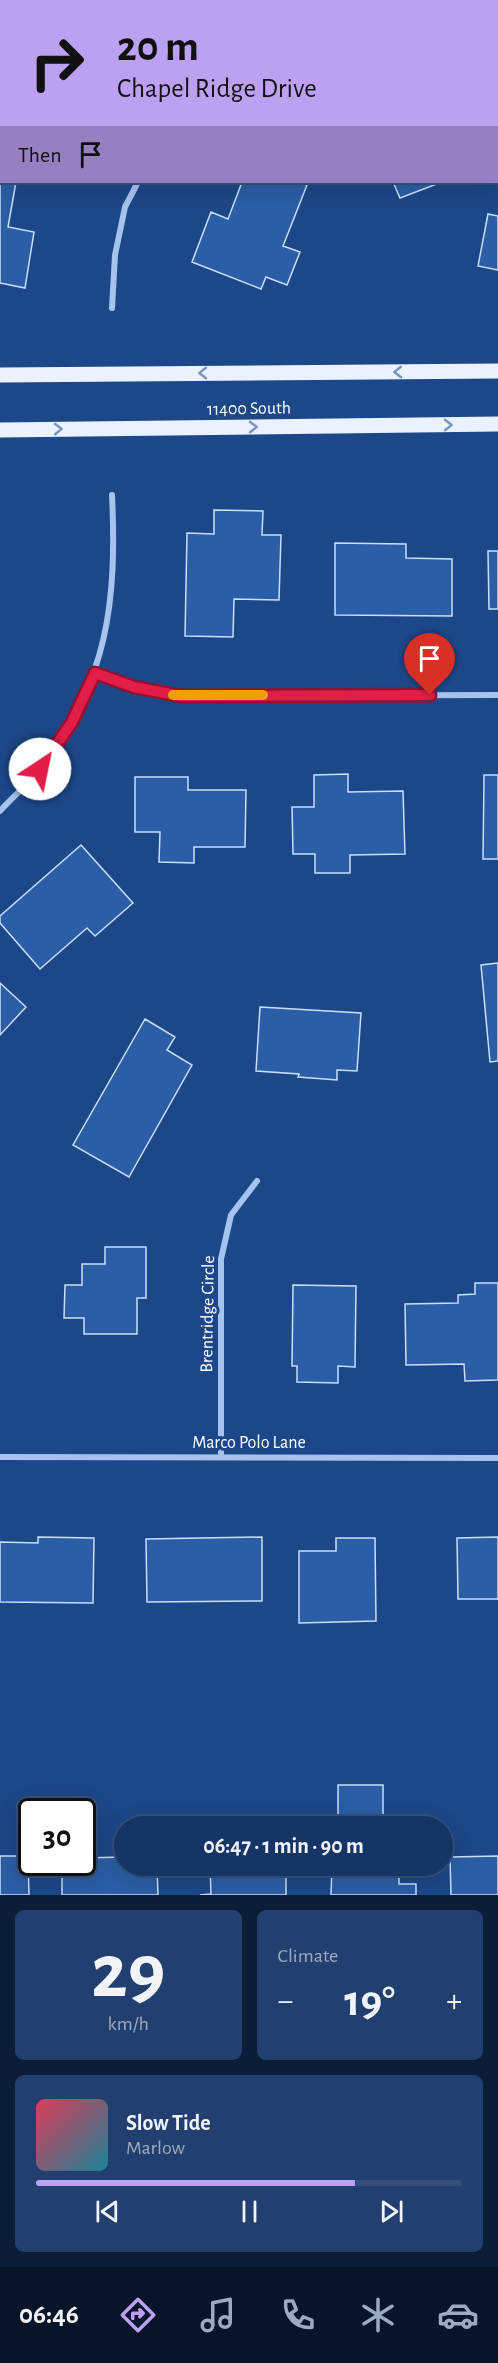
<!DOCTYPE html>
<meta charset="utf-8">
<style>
body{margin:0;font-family:"Alegreya Sans",sans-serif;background:#22406f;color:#f1f3f6;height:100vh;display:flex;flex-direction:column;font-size:22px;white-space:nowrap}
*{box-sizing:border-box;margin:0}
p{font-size:20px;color:#9dabbf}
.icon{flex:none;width:33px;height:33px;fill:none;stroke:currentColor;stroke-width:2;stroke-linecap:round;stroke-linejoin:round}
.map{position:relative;height:1895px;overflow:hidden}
.side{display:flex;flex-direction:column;gap:15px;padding:15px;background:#0c1d38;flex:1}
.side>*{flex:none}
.guide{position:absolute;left:0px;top:0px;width:498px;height:183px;box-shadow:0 6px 24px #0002,0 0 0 2px #34507a;background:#bca0f2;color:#111;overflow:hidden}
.speed{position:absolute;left:18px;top:1798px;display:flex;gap:12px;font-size:30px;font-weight:700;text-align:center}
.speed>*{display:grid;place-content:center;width:78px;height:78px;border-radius:50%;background:#153566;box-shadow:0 6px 24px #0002,0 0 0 2px #34507a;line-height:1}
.speed .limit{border:3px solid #111;border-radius:9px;background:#fff;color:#111}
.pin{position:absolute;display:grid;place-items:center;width:51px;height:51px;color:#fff;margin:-62px -26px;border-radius:50% 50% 50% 0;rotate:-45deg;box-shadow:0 0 6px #0007}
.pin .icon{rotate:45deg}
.me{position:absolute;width:66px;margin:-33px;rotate:34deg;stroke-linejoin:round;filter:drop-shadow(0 0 4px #0008)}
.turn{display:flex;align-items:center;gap:21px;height:126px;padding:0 18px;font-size:27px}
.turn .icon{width:78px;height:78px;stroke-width:2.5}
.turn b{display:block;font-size:42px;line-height:51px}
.then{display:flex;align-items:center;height:57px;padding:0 18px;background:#0003;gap:12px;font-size:22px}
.big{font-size:45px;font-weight:600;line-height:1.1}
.side .widget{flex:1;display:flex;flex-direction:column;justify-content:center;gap:9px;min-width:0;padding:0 21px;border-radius:9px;background:#22406f}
.side .dial{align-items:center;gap:0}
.dial b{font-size:78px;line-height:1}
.song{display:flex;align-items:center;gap:18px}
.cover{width:72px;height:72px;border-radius:9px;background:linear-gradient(135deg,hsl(350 70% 55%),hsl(190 70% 35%))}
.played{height:6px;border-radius:3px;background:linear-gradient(90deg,#bca0f2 75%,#34507a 75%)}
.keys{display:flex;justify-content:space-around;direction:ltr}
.heat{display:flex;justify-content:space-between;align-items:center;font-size:33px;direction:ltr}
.side .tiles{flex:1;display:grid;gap:15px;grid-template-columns:1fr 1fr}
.widget:last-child{grid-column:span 2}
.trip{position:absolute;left:114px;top:1816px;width:339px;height:60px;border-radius:30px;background:#153566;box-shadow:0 6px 24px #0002,0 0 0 2px #34507a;font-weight:600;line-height:60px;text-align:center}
.tabs{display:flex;height:96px;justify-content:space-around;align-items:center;background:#081529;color:#9dabbf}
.tabs .icon{width:42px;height:42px}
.tabs .selected{color:#bca0f2}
.tabs b{font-size:27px;color:#f1f3f6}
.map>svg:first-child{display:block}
</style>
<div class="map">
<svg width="498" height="1895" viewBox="0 0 498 1895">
<rect width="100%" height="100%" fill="#1c4788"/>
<path fill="#2b5ea6" stroke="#cadef9" stroke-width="1.5" d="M0 173 2 182H16L8 227 34 232 25 288 0 283Z
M242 182H297L307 185 283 246 300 252 287 285 266 277 261 289 192 262 211 212 228 219Z
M393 182H442L400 198Z
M488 214 498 216V270L478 266Z
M214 510 263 511 262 535H281L279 600 234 599 233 637 185 636 187 533 214 534Z
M335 543 406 544V558L452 559V616L335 615Z
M488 551H498V609H489Z
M348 774V792L403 791 405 854 350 855V873H315V854H293L292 807H314V775Z
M484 775H498V859H483Z
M135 777H188V790H246L245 847H194V863L159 862 160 832H135Z
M81 845 133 903 95 936 87 928 40 969 0 923V916Z
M498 963V1061L490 1062 481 965Z
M0 983 26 1007 0 1035Z
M260 1007 361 1013 357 1071 337 1070V1080L298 1077 299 1074 256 1071Z
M145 1019 175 1037 167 1050 192 1065 129 1177 73 1145Z
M105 1247H146V1298H137V1334H84V1318H64L65 1285H82V1264H105Z
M475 1283H498V1380L465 1381 464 1364 406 1365 405 1304 458 1303V1295L475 1294Z
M293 1285 356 1286 355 1367 338 1366V1383L297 1382V1366H292Z
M38 1537 94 1538 93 1603 0 1602V1542L38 1543Z
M262 1537V1601L147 1602 146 1539Z
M498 1537V1599H458L457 1538Z
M336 1538H375L376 1621 299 1623V1551H336Z
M338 1785H383V1827H338Z
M0 1856H28L29 1895H0Z
M498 1856V1895H451L450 1857Z
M124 1857V1866H157L158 1895H62V1863H82V1858Z
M210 1866H286V1895H200L211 1894Z
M332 1866H399V1884H416V1895H331Z"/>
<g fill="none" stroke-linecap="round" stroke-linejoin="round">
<path stroke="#a5c3ec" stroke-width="6" d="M438 0 439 2
M404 2 407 0
M496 57 498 58
M112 308 115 255 125 207 138 182
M95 673 134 687 181 696 498 695
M0 811C13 797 29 783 41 768 108 680 117 602 112 495
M0 1457 498 1458
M221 1457V1259L231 1215 257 1181"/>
<path stroke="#eaf2ff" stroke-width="15" d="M0 375 498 371
M0 430 498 424"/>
</g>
<defs><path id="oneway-chevron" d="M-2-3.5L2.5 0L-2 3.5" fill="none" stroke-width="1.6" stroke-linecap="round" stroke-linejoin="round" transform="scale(1.5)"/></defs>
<g stroke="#7994be">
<use href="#oneway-chevron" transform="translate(398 372) rotate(179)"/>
<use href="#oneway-chevron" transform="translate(203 373) rotate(179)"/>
<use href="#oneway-chevron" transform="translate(448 425) rotate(-1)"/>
<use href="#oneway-chevron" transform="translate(253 427) rotate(-1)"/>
<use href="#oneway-chevron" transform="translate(58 429) rotate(-1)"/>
</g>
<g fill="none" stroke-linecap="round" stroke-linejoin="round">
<defs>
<path id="route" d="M40 769 72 722 95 673 134 687 181 696 430 695"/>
</defs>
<use href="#route" stroke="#92132f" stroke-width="15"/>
<use href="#route" stroke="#e11d48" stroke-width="10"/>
<path stroke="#f59e0b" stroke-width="10" d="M173 695H263"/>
</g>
<g text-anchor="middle" stroke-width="6" stroke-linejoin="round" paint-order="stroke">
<g font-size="18" fill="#fff" stroke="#1c4788">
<text transform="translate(249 408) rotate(-1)" y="6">11400 South</text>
<text transform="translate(207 1314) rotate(-89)" y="6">Brentridge Circle</text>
<text x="249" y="1448">Marco Polo Lane</text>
</g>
</g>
</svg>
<div class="speed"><div class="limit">30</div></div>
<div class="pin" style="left:430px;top:695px;background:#d93025"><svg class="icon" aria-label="arrive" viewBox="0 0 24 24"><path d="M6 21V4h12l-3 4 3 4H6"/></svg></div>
<svg class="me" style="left:40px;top:769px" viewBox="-20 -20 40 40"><circle r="19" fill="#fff"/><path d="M0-13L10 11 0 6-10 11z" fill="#e11d48"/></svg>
<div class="trip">06:47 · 1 min · 90 m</div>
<div class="guide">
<div class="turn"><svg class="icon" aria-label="right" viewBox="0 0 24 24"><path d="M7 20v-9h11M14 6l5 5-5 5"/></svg><div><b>20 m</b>Chapel Ridge Drive</div></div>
<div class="then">Then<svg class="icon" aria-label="arrive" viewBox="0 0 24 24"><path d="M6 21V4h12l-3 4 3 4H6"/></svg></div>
</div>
</div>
<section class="side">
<div class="tiles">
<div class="widget dial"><b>29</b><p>km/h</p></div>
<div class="widget"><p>Climate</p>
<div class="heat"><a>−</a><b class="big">19°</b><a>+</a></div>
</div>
<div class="widget">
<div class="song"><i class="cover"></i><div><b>Slow Tide</b><p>Marlow</p></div></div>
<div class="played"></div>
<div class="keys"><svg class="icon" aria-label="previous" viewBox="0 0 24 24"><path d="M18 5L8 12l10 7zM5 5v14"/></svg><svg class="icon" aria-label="pause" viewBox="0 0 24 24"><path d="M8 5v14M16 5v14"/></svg><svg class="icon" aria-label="next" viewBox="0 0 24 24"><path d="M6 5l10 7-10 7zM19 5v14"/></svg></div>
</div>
</div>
</section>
<nav class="tabs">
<b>06:46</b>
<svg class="icon selected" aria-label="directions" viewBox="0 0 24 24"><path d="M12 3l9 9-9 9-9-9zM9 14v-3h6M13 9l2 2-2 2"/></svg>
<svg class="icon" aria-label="music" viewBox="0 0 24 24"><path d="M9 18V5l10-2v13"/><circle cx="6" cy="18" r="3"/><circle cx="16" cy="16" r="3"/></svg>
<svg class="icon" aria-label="phone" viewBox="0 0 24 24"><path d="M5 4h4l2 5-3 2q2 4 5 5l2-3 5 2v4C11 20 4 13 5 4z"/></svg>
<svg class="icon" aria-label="climate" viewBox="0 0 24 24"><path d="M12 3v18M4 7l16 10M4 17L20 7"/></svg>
<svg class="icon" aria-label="car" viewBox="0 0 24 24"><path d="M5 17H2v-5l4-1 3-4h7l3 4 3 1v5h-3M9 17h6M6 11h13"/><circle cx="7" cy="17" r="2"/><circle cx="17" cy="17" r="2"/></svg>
</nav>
